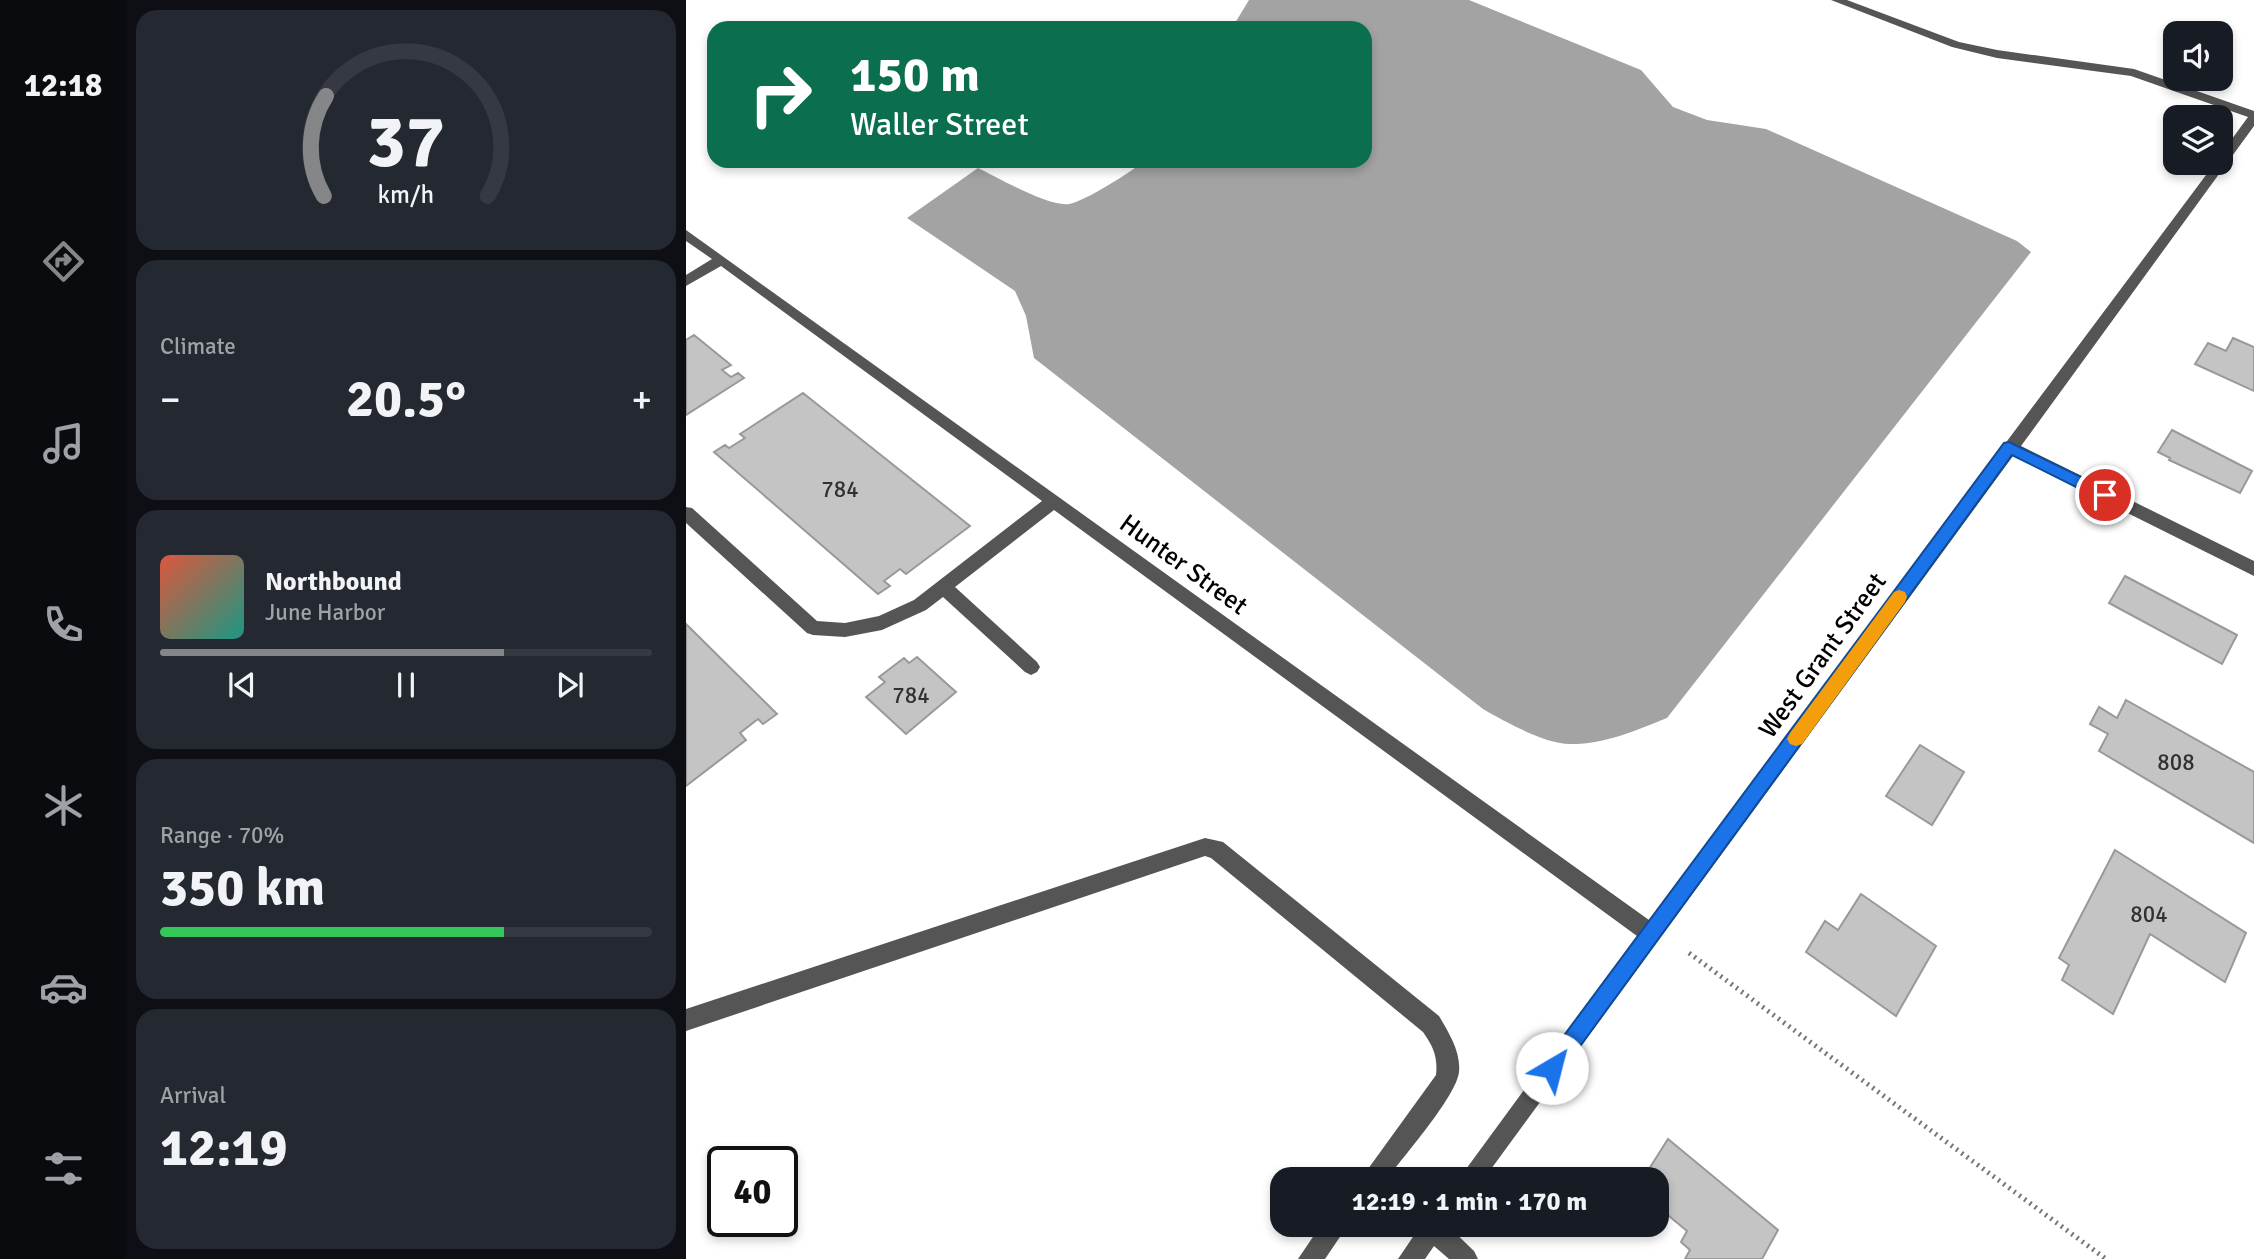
<!DOCTYPE html>
<meta charset="utf-8">
<style>
body{margin:0;font-family:Signika,sans-serif;background:#242831;color:#f1f3f6;height:100vh;display:flex;flex-direction:column;font-size:26px;white-space:nowrap}
*{box-sizing:border-box;margin:0}
p{font-size:23px;color:#9ea1a6}
.icon{flex:none;width:38px;height:38px;fill:none;stroke:currentColor;stroke-width:2;stroke-linecap:round;stroke-linejoin:round}
.map{position:relative;flex:1;overflow:hidden}
.panel{display:flex;flex-direction:column;gap:10px;padding:10px;background:#0d0f14;width:560px}
.panel>*{flex:none}
.top-card{position:absolute;left:21px;top:21px;width:665px;height:147px;border-radius:21px;box-shadow:0 4px 10px #0003;background:#0b6e4f;color:#fff;overflow:hidden}
.buttons{position:absolute;left:1477px;top:21px;display:grid;gap:14px}
.buttons a{display:grid;place-items:center;width:70px;height:70px;border-radius:14px;background:#171b24;box-shadow:0 4px 10px #0003;font-size:35px}
.speed{position:absolute;left:21px;top:1146px;display:flex;gap:14px;font-size:35px;font-weight:700;text-align:center}
.speed>*{display:grid;place-content:center;width:91px;height:91px;border-radius:50%;background:#171b24;box-shadow:0 4px 10px #0003;line-height:1}
.speed .limit{border:4px solid #111;border-radius:10px;background:#fff;color:#111}
.pin{position:absolute;display:grid;place-items:center;width:60px;height:60px;color:#fff;margin:-30px;border:4px solid #fff;border-radius:50%;box-shadow:0 2px 7px #0007}
.me{position:absolute;width:77px;margin:-38px;rotate:37deg;stroke-linejoin:round;filter:drop-shadow(0 0 5px #0008)}
.turn{display:flex;align-items:center;gap:24px;height:147px;padding:0 28px;font-size:32px}
.turn .icon{width:91px;height:91px;stroke-width:2.5}
.turn b{display:block;font-size:49px;line-height:60px}
.big{font-size:52px;font-weight:700;line-height:1.1}
.panel .widget{flex:1;display:flex;flex-direction:column;justify-content:center;gap:10px;min-width:0;padding:0 24px;border-radius:21px;background:#242831}
.panel .dial{align-items:center;gap:0}
.dial svg{height:182px;overflow:visible;fill:none;stroke:#363941;stroke-width:7;stroke-linecap:round;text-anchor:middle}
.dial text{fill:#f1f3f6;stroke:none}
.song{display:flex;align-items:center;gap:21px}
.cover{width:84px;height:84px;border-radius:10px;background:linear-gradient(135deg,hsl(10 70% 55%),hsl(170 70% 35%))}
.played{height:7px;border-radius:4px;background:linear-gradient(90deg,#858687 70%,#363941 70%)}
.keys{display:flex;justify-content:space-around;direction:ltr}
.heat{display:flex;justify-content:space-between;align-items:center;font-size:38px;direction:ltr}
.charge{height:10px;border-radius:5px;background:linear-gradient(90deg,#34c759 70%,#363941 0)}
.trip{position:absolute;left:584px;top:1167px;width:399px;height:70px;border-radius:21px;background:#171b24;box-shadow:0 4px 10px #0003;font-weight:700;line-height:70px;text-align:center}
main{display:flex;flex:1;min-height:0}
.tab-bar{display:flex;flex-direction:column;width:126px;justify-content:space-around;align-items:center;background:#090b0e;color:#9ea1a6}
.tab-bar .icon{width:49px;height:49px}
.tab-bar .selected{color:#858687}
.tab-bar b{font-size:32px;color:#f1f3f6}
.map>svg:first-child{display:block}
</style>
<main>
<nav class="tab-bar">
<b>12:18</b>
<svg class="icon selected" aria-label="directions" viewBox="0 0 24 24"><path d="M12 3l9 9-9 9-9-9zM9 14v-3h6M13 9l2 2-2 2"/></svg>
<svg class="icon" aria-label="music" viewBox="0 0 24 24"><path d="M9 18V5l10-2v13"/><circle cx="6" cy="18" r="3"/><circle cx="16" cy="16" r="3"/></svg>
<svg class="icon" aria-label="phone" viewBox="0 0 24 24"><path d="M5 4h4l2 5-3 2q2 4 5 5l2-3 5 2v4C11 20 4 13 5 4z"/></svg>
<svg class="icon" aria-label="climate" viewBox="0 0 24 24"><path d="M12 3v18M4 7l16 10M4 17L20 7"/></svg>
<svg class="icon" aria-label="car" viewBox="0 0 24 24"><path d="M5 17H2v-5l4-1 3-4h7l3 4 3 1v5h-3M9 17h6M6 11h13"/><circle cx="7" cy="17" r="2"/><circle cx="17" cy="17" r="2"/></svg>
<svg class="icon" aria-label="filters" viewBox="0 0 24 24"><path d="M4 7h16M4 17h16"/><circle cx="9" cy="7" r="2"/><circle cx="15" cy="17" r="2"/></svg>
</nav>
<section class="panel">
<div class="widget dial"><svg viewBox="0 0 100 80">
<path d="M14 69A42 42 0 1 1 86 69"/>
<path d="M14 69A42 42 0 0 1 15 25" stroke="#858687"/>
<text x="50" y="56" font-size="32" font-weight="700">37</text>
<text x="50" y="72" font-size="11">km/h</text>
</svg></div>
<div class="widget"><p>Climate</p>
<div class="heat"><a>−</a><b class="big">20.5°</b><a>+</a></div>
</div>
<div class="widget">
<div class="song"><i class="cover"></i><div><b>Northbound</b><p>June Harbor</p></div></div>
<div class="played"></div>
<div class="keys"><svg class="icon" aria-label="previous" viewBox="0 0 24 24"><path d="M18 5L8 12l10 7zM5 5v14"/></svg><svg class="icon" aria-label="pause" viewBox="0 0 24 24"><path d="M8 5v14M16 5v14"/></svg><svg class="icon" aria-label="next" viewBox="0 0 24 24"><path d="M6 5l10 7-10 7zM19 5v14"/></svg></div>
</div>
<div class="widget"><p>Range · 70%</p><b class="big">350 km</b><div class="charge"></div></div>
<div class="widget"><p>Arrival</p><b class="big">12:19</b></div>
</section>
<div class="map">
<svg width="1568" height="1259" viewBox="0 0 1568 1259">
<rect width="100%" height="100%" fill="#fff"/>
<path fill="#a3a3a3" d="M563 0H783L955 70 987 107 1021 120 1080 129 1331 241 1345 252 981 718C949 731 917 745 882 744 855 742 820 722 797 709L348 358 340 316 329 291 221 218 292 168C311 177 362 207 383 204 400 201 444 172 459 161H679V28H546Z"/>
<path fill="#c4c4c4" stroke="#999" stroke-width="2" d="M8 335 45 365 36 370 45 377 52 373 58 378 0 415V340Z
M1547 338 1568 347V391L1509 364 1522 343 1540 351Z
M117 393 284 526 220 574 214 569 198 581 204 586 192 594 28 452 39 445 43 448 59 438 54 434Z
M1486 430 1566 471 1554 493 1483 460 1484 458 1472 452Z
M1439 576 1551 635 1536 664 1423 603Z
M0 624 91 714 77 724 72 719 54 733 60 740 0 786Z
M231 657 270 692 220 734 180 697 199 682 193 677 218 658 223 663Z
M1440 700 1568 772V843L1413 751 1422 734 1404 724 1413 707 1431 718Z
M1234 745 1278 772 1246 825 1200 796Z
M1429 850 1560 933 1539 982 1464 934 1427 1014 1376 980 1383 965 1373 958Z
M1175 894 1250 946 1210 1016 1120 952 1139 921 1152 930Z
M982 1139 1092 1230 1076 1259H999L1004 1250 995 1242 1001 1231 971 1206V1180H956Z"/>
<g fill="none" stroke-linecap="round" stroke-linejoin="round">
<path stroke="#777" stroke-width="5" stroke-dasharray="2 4.5" stroke-linecap="butt" d="M1003 953 1420 1259"/>
<path fill="#555" fill-rule="evenodd" d="M1145 0H1161L1273 42 1311 50 1448 69 1568 111V126L1335 446 1568 561V576L1327 456 797 1180H772L951 936 368 510 269 587 351 662 354 667 351 672 345 675 339 672 257 597 240 610 196 630 159 637 127 635 121 633 0 523V507L6 508 131 621 159 623 193 616 228 600 356 501 35 266 0 286V275L26 259 0 241V230L963 920 1529 163H1535V154L1562 117 1445 76 1311 58 1266 47Z
M519 838 537 842 753 1016C763 1033 775 1052 773 1072 770 1097 717 1157 700 1180H674L750 1075C752 1057 747 1046 737 1032L525 858 519 856 0 1031V1009Z
M635 1225H662L639 1259H612Z
M735 1225H761L788 1251 792 1259H763L748 1246 739 1259H712Z"/>
</g>
<path fill="#1a73e8" stroke="#114b97" stroke-width="2" d="M1323 442 1424 491 1426 495 1424 499H1414L1326 455 873 1075 866 1078 859 1075 856 1068 859 1061 1318 443Z"/>
<path fill="#f59e0b" d="M1213 590 1219 592 1221 597 1219 602 1116 744 1110 746 1104 744 1101 739 1104 733 1208 592Z"/>
<g text-anchor="middle" stroke-width="7" stroke-linejoin="round" paint-order="stroke">
<g font-size="23" fill="#313131">
<text x="154" y="497">784</text>
<text x="225" y="703">784</text>
<text x="1490" y="770">808</text>
<text x="1463" y="922">804</text>
</g>
<g font-size="26" fill="#000" stroke="#fff">
<text transform="translate(498 564) rotate(36)" y="9">Hunter Street</text>
<text transform="translate(1136 655) rotate(-54)" y="9">West Grant Street</text>
</g>
</g>
</svg>
<div class="buttons">
<a><svg class="icon" aria-label="sound" viewBox="0 0 24 24"><path d="M4 9h4l5-4v14l-5-4H4zM17 9q2 3 0 6"/></svg></a>
<a><svg class="icon" aria-label="layers" viewBox="0 0 24 24"><path d="M12 4l9 5-9 5-9-5zM3 14l9 5 9-5"/></svg></a>
</div>
<div class="speed"><div class="limit">40</div></div>
<div class="pin" style="left:1419px;top:495px;background:#d93025"><svg class="icon" aria-label="arrive" viewBox="0 0 24 24"><path d="M6 21V4h12l-3 4 3 4H6"/></svg></div>
<svg class="me" style="left:866px;top:1068px" viewBox="-20 -20 40 40"><circle r="19" fill="#fff"/><path d="M0-13L10 11 0 6-10 11z" fill="#1a73e8"/></svg>
<div class="trip">12:19 · 1 min · 170 m</div>
<div class="top-card">
<div class="turn"><svg class="icon" aria-label="right" viewBox="0 0 24 24"><path d="M7 20v-9h11M14 6l5 5-5 5"/></svg><div><b>150 m</b>Waller Street</div></div>
</div>
</div>
</main>
